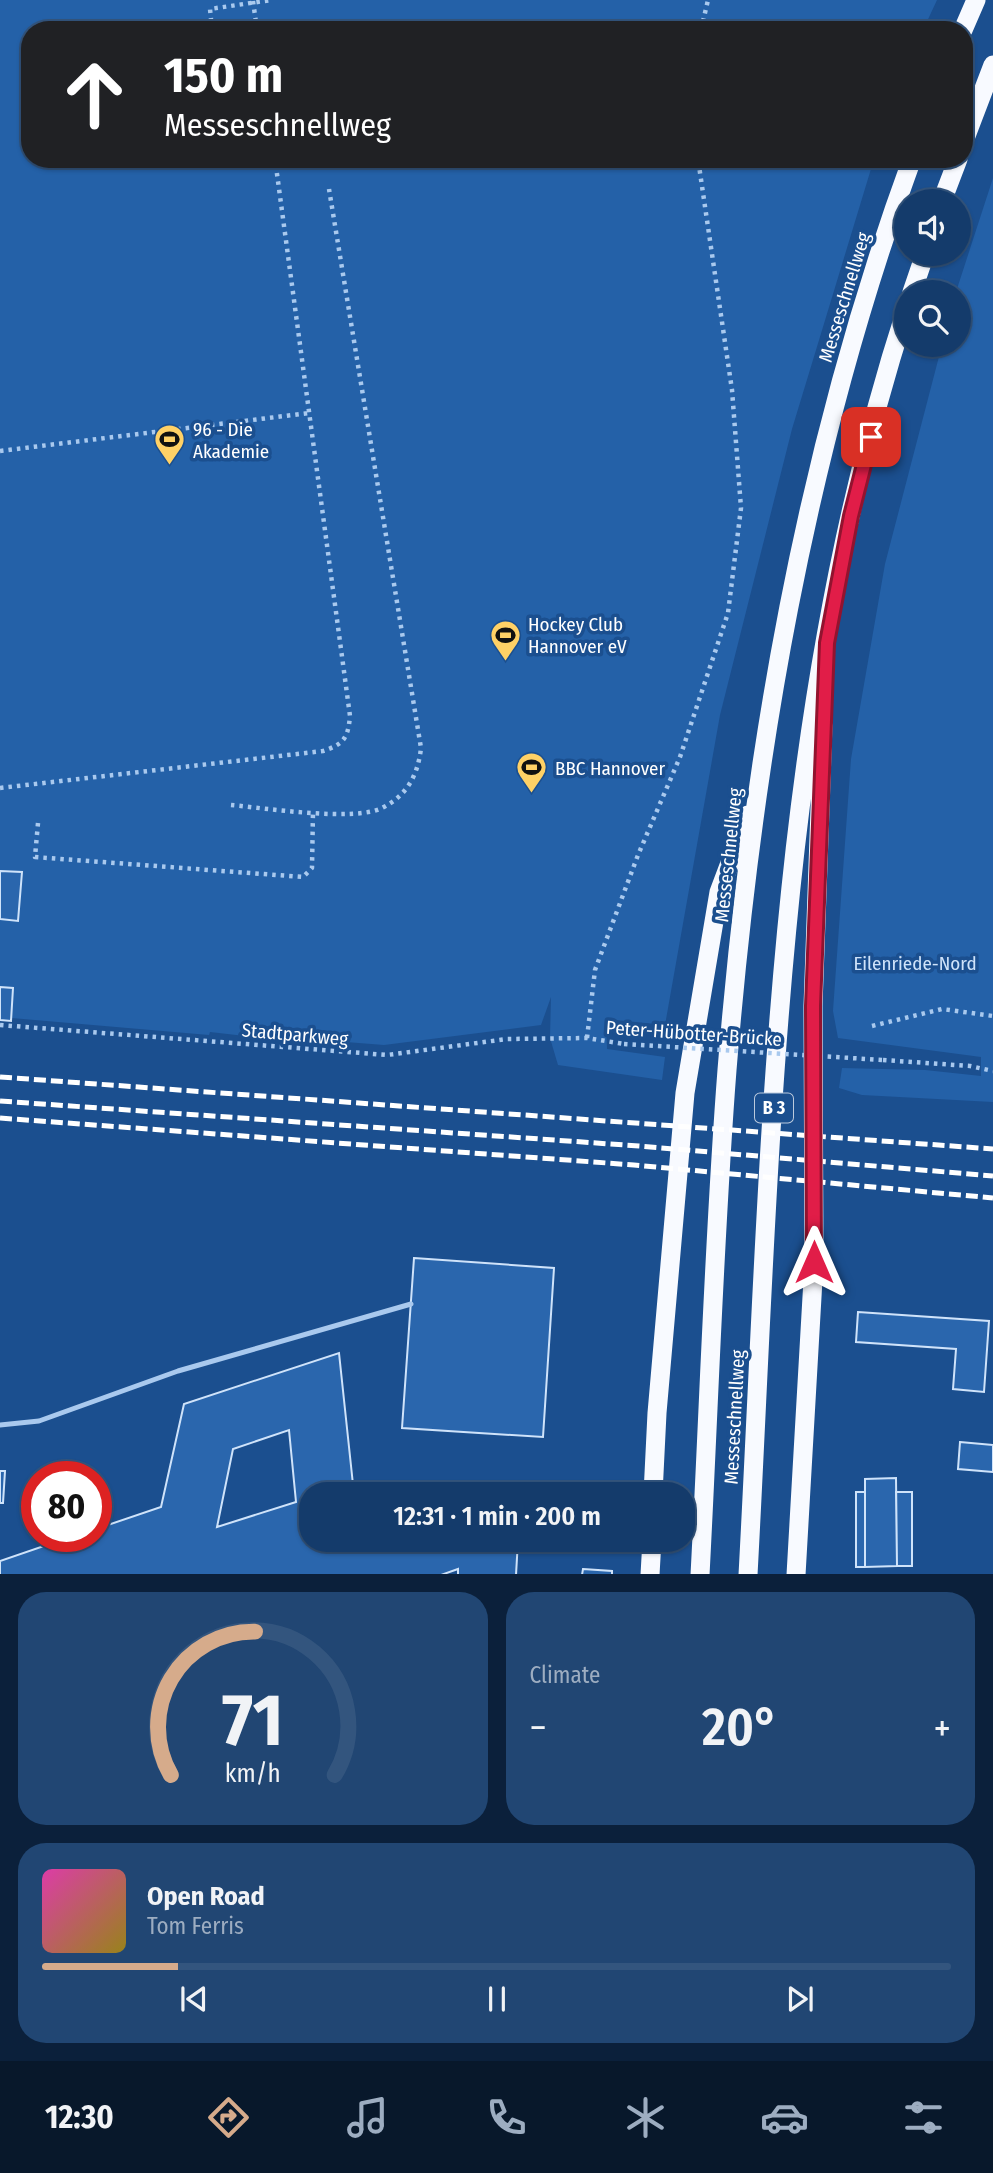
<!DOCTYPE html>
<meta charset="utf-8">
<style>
body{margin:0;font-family:"Fira Sans Condensed",sans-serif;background:#214673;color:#f1f3f6;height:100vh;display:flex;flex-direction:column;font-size:26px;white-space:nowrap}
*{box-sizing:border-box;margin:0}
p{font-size:23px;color:#9dadc1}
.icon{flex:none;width:38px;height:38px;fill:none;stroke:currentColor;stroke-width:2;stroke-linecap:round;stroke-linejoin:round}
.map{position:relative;height:1574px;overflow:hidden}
.sheet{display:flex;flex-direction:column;gap:18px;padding:18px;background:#0b203b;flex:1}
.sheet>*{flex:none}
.banner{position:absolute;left:21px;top:21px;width:952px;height:147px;border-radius:28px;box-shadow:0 2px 5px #0004,0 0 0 2px #33557e;background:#202124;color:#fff;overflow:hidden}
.controls{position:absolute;left:894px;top:189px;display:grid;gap:14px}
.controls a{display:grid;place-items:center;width:77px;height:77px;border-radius:50%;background:#143b6b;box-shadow:0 2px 5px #0004,0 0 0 2px #33557e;font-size:35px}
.speed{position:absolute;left:21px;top:1461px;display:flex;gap:14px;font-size:35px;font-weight:700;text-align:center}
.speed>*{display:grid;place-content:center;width:91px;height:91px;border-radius:50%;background:#143b6b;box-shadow:0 2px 5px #0004,0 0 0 2px #33557e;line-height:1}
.speed .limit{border:10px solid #d22;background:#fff;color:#111}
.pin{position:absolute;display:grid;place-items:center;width:60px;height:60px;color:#fff;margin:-30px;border-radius:14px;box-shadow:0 4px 10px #0006}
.me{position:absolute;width:77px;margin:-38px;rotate:0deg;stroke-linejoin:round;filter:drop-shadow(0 0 5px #0008)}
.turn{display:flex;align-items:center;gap:24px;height:147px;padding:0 28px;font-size:32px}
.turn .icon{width:91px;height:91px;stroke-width:2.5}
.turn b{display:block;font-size:49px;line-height:60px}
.big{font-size:52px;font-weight:600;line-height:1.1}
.sheet .card{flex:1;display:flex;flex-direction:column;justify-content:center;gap:10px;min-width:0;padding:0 24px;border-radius:28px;background:#214673}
.sheet .dial{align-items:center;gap:0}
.dial svg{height:182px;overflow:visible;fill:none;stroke:#33557e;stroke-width:7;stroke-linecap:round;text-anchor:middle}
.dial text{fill:#f1f3f6;stroke:none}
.song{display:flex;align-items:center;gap:21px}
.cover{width:84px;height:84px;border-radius:10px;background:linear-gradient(135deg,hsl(320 70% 55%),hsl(50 70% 35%))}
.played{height:7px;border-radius:4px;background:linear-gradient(90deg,#d6ab8b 15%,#33557e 15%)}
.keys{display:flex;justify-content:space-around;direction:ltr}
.heat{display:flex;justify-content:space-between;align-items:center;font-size:38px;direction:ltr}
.sheet .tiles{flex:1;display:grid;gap:18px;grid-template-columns:1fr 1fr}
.card:last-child{grid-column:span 2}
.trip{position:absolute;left:299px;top:1482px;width:396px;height:70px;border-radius:28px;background:#143b6b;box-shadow:0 2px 5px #0004,0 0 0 2px #33557e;font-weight:600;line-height:70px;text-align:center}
.tab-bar{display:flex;height:112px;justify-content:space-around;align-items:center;background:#08182b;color:#9dadc1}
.tab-bar .icon{width:49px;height:49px}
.tab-bar .on{color:#d6ab8b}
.tab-bar b{font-size:32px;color:#f1f3f6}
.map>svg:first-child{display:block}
</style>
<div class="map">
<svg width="993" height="1575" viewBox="0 0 993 1575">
<rect width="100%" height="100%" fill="#1b4f8f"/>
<path fill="#2461a8" d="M0 0H937L923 30H30V159H874L792 429 720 715 665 1025 606 1019 607 1049 665 1057 662 1080 558 1065 550 1038 551 997 541 1025 384 1045 308 1039V1043L210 1032 209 1035 0 1017Z
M993 178V1102L862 1095 839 1088 842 1068 925 1070 981 1076V1057L838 1038 833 1011 851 759 885 564 942 345H959V292H956Z"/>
<path fill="#2a66ad" stroke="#cfe3fa" stroke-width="2" fill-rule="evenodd" d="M0 871 22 872 18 921 0 919Z
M0 987 13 988 11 1021 0 1020Z
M414 1258 554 1268 543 1437 402 1428Z
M858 1312 989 1321 984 1392 953 1389 956 1349 856 1342Z
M339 1353 354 1494H312V1540H518L516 1575H458V1569L441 1575H0V1561L73 1536H96V1529L161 1507 184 1404ZM289 1430 296 1502 217 1527 233 1449Z
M960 1442 993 1445V1472L958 1469Z
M0 1471H5L3 1503H0Z
M896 1478 897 1566 865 1567V1479Z
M856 1492H865V1567H856Z
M896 1492H912V1566H897Z
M583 1569 612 1571V1575H582Z"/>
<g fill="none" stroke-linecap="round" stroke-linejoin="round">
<path stroke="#a9c9ee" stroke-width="4.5" stroke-dasharray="3.5 5" stroke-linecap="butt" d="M253 1 257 30
M212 30 210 9 271 0
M701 30 708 0
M0 451 309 413
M0 788 323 751C344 744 348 738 350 716L275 159
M231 805C265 808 354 822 382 808 408 795 418 774 421 748L329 189
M38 823 35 857 303 877 312 868 313 811
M0 1025 387 1055 507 1039 587 1038 624 1044
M872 1026 942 1009 993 1016
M587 1038 595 970 638 855 680 757 728 613 741 508 732 390 698 159
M883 1060 970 1066 993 1071"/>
<path stroke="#a9c9ee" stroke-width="5" d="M0 1425 39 1421 178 1371 411 1304"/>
<path stroke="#f8faff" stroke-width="19" d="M963 30 976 0
M964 141 993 65
M942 201 958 159
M912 292 925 254
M653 1494 657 1413 685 1093 719 892 748 815
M650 1575 652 1540
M700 1575C709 1406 714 1237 727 1070 752 761 805 450 912 159
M748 1575C771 1152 774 716 906 310
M796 1575 814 1262 813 1006 823 725"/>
<path stroke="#fff" stroke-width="5" stroke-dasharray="12 5" stroke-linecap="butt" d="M0 1077 993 1149
M0 1101 639 1146 993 1176
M0 1118 634 1165 993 1198"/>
<path stroke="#a9c9ee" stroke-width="4.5" stroke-dasharray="3.5 5" stroke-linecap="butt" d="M624 1044 883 1060"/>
</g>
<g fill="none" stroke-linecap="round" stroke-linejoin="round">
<defs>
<path id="route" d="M814 1262 813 1006 827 643 851 516 871 437"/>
</defs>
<use href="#route" stroke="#92132f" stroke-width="18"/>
<use href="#route" stroke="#e11d48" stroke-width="12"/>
</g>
<defs>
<symbol id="stadium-pin" viewBox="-11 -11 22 30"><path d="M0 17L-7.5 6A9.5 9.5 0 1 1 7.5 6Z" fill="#ffd166" stroke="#1b4f8f"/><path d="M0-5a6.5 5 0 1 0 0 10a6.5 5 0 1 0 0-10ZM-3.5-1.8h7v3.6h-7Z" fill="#111"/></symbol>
</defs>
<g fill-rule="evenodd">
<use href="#stadium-pin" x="152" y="422" width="35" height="47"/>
<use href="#stadium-pin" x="488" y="618" width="35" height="47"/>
<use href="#stadium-pin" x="514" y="750" width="35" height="47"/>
</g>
<g text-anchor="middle" stroke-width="7" stroke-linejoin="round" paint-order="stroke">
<rect fill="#1b4f8f" stroke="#bbcadd" stroke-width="2" x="755" y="1093.5" width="38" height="29" rx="5"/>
<g font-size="18" font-weight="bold" fill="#fff">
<text x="774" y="1114">B 3</text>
</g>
<g font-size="19" fill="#fff" stroke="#1b4f8f">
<text transform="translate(844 297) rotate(-73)" y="7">Messeschnellweg</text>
<text transform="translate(728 855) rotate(-84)" y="7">Messeschnellweg</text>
<text transform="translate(694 1033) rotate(4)" y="7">Peter-Hübotter-Brücke</text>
<text transform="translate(295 1034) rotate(5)" y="7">Stadtparkweg</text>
<text transform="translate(734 1417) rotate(-87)" y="7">Messeschnellweg</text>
</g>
<g font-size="19" fill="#fff" stroke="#1b4f8f" text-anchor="start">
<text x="193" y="436">96 - Die<tspan x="193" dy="22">Akademie</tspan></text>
<text x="528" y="631">Hockey Club<tspan x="528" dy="22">Hannover eV</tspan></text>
<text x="555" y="775">BBC Hannover</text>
</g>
<g font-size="19" fill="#cfe3fa" stroke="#1b4f8f">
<text x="915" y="970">Eilenriede-Nord</text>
</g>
</g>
</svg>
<div class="controls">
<a><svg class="icon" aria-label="sound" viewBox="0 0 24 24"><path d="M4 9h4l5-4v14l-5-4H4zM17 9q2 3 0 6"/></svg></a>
<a><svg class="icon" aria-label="search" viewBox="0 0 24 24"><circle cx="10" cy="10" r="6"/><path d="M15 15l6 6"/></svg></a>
</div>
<div class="speed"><div class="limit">80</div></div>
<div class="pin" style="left:871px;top:437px;background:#d93025"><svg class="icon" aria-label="arrive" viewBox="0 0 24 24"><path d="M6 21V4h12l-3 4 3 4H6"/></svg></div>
<svg class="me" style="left:814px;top:1262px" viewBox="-20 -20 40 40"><path d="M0-17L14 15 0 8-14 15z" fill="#e11d48" stroke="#fff" stroke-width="4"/></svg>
<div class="trip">12:31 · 1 min · 200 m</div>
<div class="banner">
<div class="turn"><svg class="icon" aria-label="ahead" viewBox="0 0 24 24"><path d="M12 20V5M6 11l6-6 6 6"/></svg><div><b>150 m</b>Messeschnellweg</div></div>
</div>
</div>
<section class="sheet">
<div class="tiles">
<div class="card dial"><svg viewBox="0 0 100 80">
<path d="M14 69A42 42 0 1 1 86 69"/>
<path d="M14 69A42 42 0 0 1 51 6" stroke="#d6ab8b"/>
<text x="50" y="56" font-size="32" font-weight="700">71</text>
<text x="50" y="72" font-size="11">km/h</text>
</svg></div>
<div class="card"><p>Climate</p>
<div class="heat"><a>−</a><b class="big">20°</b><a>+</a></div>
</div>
<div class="card">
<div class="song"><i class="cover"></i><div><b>Open Road</b><p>Tom Ferris</p></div></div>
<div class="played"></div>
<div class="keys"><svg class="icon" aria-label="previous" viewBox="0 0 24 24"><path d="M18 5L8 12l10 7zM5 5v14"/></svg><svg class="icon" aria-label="pause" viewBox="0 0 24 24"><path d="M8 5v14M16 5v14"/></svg><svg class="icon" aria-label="next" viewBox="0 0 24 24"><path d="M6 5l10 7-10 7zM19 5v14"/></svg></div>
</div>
</div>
</section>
<nav class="tab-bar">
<b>12:30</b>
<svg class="icon on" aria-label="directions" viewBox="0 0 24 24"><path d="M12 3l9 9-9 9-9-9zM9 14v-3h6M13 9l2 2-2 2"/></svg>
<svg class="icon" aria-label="music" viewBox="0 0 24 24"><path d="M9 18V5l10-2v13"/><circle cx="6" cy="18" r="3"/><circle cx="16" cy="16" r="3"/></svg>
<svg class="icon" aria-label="phone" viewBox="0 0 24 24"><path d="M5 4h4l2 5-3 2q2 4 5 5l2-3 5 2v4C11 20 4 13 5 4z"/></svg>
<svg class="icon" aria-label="climate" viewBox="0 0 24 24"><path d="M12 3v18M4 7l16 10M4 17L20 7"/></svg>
<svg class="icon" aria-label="car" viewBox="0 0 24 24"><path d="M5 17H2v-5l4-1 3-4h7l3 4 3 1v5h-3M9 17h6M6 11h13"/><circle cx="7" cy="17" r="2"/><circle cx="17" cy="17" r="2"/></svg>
<svg class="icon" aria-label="filters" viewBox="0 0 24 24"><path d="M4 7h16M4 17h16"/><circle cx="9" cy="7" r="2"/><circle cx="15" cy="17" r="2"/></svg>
</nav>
